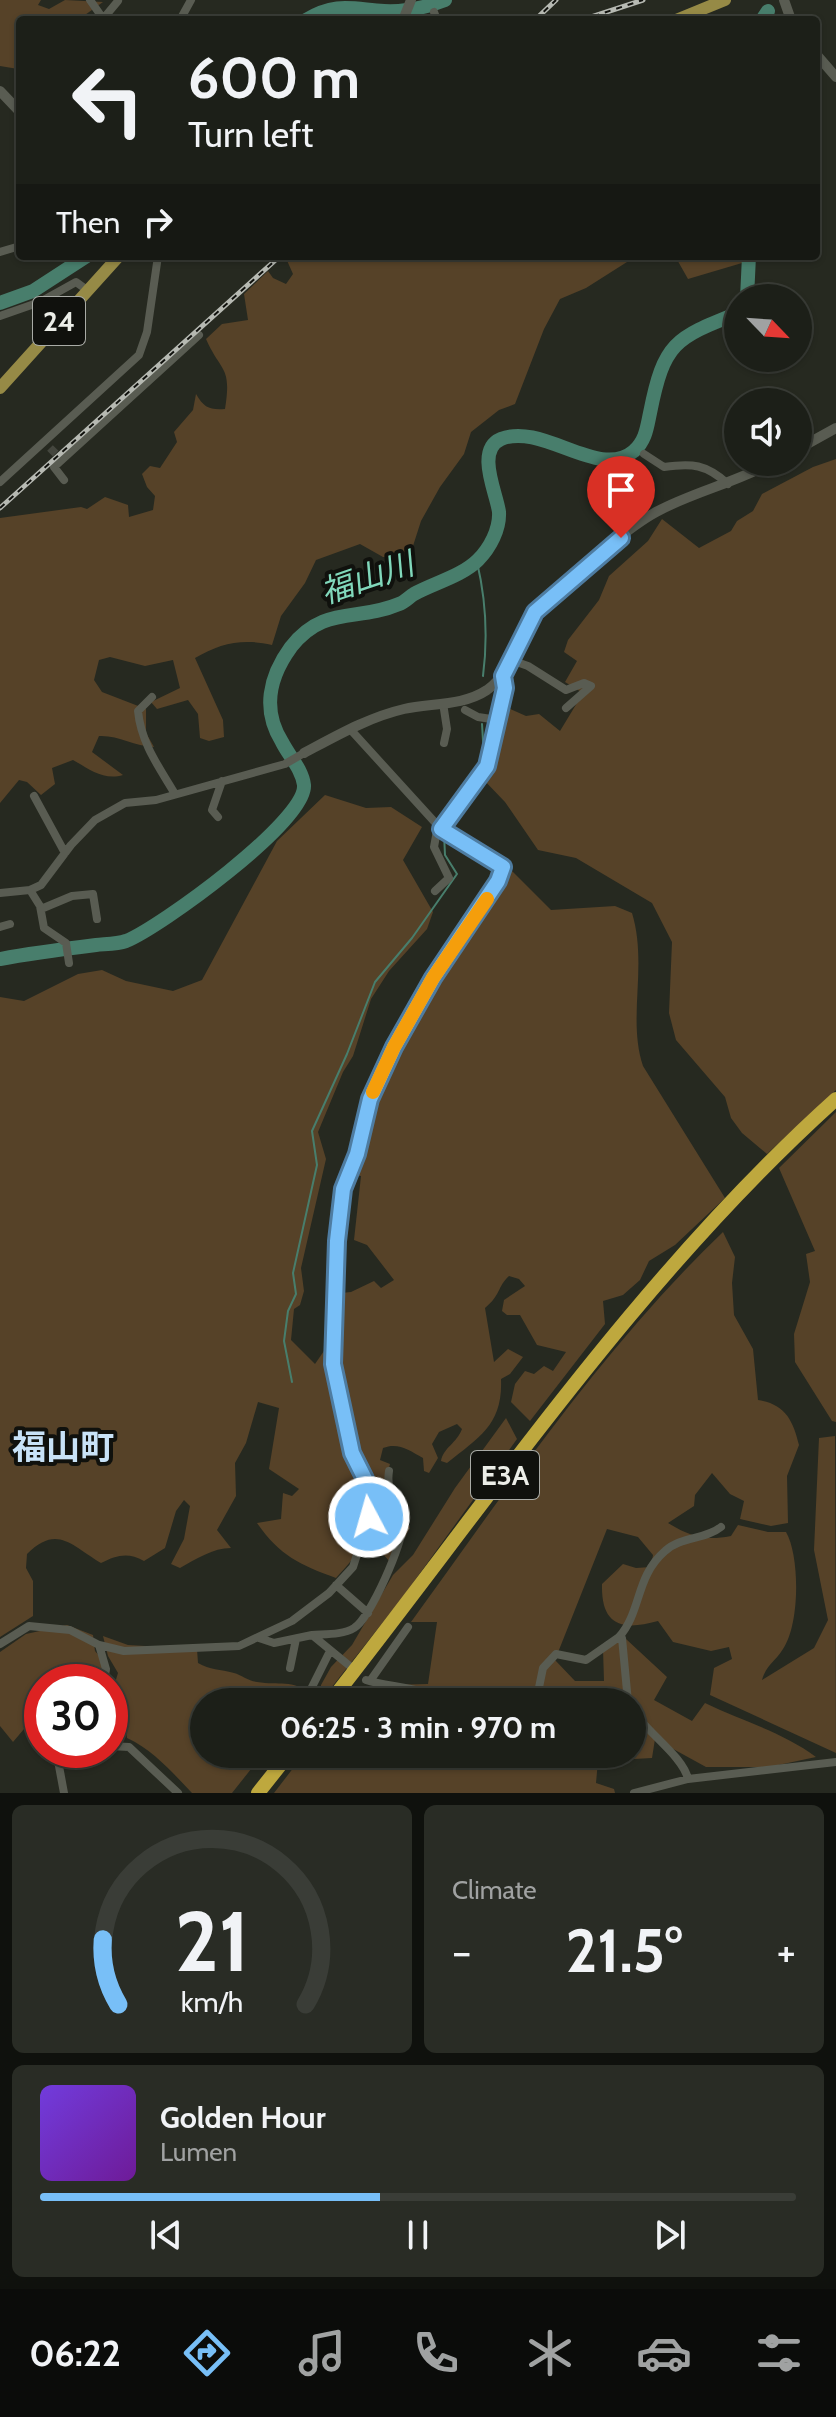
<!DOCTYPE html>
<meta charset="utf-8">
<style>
body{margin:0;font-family:Cabin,"Noto Sans JP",sans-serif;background:#292c25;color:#f1f3f6;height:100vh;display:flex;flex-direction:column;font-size:30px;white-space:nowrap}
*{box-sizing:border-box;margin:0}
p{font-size:26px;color:#a0a2a2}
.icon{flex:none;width:44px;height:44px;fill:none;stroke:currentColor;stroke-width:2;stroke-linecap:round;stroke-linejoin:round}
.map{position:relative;height:1793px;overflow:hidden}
.sheet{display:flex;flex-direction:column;gap:12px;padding:12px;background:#0f110d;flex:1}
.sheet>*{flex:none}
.banner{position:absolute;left:16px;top:16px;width:804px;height:244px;border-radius:8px;box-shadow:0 2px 6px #0004,0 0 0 2px #3a3d37;background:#1c1f18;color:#f1f3f6;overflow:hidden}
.needle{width:52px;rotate:115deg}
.fabs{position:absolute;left:724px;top:284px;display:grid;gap:16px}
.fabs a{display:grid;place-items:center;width:88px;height:88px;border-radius:50%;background:#1c1f18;box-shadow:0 2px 6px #0004,0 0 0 2px #3a3d37;font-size:40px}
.speed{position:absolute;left:24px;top:1664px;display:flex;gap:16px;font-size:40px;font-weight:700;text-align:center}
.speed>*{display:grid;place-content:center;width:104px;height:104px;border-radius:50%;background:#1c1f18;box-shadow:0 2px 6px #0004,0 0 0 2px #3a3d37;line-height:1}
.speed .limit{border:12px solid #d22;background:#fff;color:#111}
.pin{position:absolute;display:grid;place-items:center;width:68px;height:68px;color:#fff;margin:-82px -34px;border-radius:50% 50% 50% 0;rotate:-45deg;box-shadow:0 0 8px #0007}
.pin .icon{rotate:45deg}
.me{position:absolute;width:88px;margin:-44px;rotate:354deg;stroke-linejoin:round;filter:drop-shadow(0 0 6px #0008)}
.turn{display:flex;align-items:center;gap:28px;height:168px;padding:0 40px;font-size:36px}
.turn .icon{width:104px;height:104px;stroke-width:2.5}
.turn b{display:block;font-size:56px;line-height:68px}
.then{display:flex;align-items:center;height:76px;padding:0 40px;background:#0003;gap:16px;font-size:30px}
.big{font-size:60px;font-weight:700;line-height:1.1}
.sheet .card{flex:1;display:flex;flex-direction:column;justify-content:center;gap:12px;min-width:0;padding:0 28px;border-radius:12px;background:#292c25}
.sheet .dial{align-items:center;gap:0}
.dial svg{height:208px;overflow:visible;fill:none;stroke:#3a3d37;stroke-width:7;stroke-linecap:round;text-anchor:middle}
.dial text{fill:#f1f3f6;stroke:none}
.song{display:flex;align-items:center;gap:24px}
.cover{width:96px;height:96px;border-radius:12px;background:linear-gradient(135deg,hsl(260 70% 55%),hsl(280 70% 35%))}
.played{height:8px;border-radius:4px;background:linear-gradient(90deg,#78bff7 45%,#3a3d37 45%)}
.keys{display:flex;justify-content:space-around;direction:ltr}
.heat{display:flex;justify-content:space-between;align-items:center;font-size:44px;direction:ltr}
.sheet .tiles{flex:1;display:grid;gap:12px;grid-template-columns:1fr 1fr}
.card:last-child{grid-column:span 2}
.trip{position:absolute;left:190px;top:1688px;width:456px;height:80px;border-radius:40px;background:#1c1f18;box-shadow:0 2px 6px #0004,0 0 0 2px #3a3d37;font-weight:700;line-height:80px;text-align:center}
.tab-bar{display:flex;height:128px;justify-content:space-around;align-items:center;background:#0b0c0a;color:#a0a2a2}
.tab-bar .icon{width:56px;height:56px}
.tab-bar .active{color:#78bff7}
.tab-bar b{font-size:36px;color:#f1f3f6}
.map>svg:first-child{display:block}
</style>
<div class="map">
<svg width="836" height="1793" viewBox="0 0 836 1793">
<rect width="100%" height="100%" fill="#262920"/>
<path fill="#564228" d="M0 0H41L38 5 49 9 65 0 103 2 78 20H20L18 69 0 66Z
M285 256H646L627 262 586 288 560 299 544 329 515 404 499 410 471 432 464 454 440 487 421 521 412 549 402 558 383 557 360 544 316 560 305 583 281 616 272 645C243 638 220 643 195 658L223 720 224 737 209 741 200 738 198 714 188 700 157 709 151 702 180 688 173 660 145 666 110 657 99 660 94 680 102 692 146 709V733L154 747C134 746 118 735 99 736L92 752 123 775C104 781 89 769 73 760L52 768 55 784 41 795 27 782 19 780 0 803V518L81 507 87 509 105 497 128 505 129 517 153 510 155 496 147 487 142 474 150 466 160 468 177 442 174 432 193 410 196 394C204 408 210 410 225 409 232 365 221 373 206 339L222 324 248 320 244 294 268 271 273 278 286 284 293 274Z
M675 256H745L742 263 688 279Z
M836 459V1090L767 1154 742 1133 731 1118 725 1097 676 1040 669 1013 672 942 652 903 576 858 538 850 505 802 482 778C497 755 507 735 506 707L526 716 539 714 560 731 583 693 565 682 577 661 564 652 568 640 599 600 609 576 648 541 662 519 699 548 731 531 737 521 753 511 762 494 813 467Z
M325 795 366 808 391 807 422 827 403 860 433 912 427 929 389 971 371 999 353 1056 343 1072 318 1132 326 1159 301 1268 304 1291 300 1305 294 1309 291 1340 315 1364 326 1348C331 1405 384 1498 359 1548 354 1559 344 1569 336 1578 300 1565 279 1555 257 1523L281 1519 283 1493 292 1496 299 1489 269 1469 279 1408 258 1402 246 1443 235 1463 236 1496 217 1530 231 1548C213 1548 196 1559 180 1568L171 1564 184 1539 190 1506 184 1500 176 1511 165 1548 144 1561C128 1552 117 1555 101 1563 71 1545 57 1524 27 1554L26 1568 33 1581V1616L0 1637V997L24 1001 78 974 102 970 126 981 173 991 202 980 277 841Z
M509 868 551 910 615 906 632 913C648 966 627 1018 643 1066L725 1198 675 1245 649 1261 640 1280 623 1295 603 1301 605 1324 530 1421 511 1402 515 1384 525 1371 534 1374 544 1366 553 1371 566 1352 537 1345 520 1315H507L502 1311 504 1300 525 1286 519 1279 509 1276C497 1287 501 1295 485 1308L494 1362 508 1349 523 1357 510 1374 501 1379C503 1424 480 1437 447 1463L441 1461C443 1448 457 1443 462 1429L457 1424 439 1432 432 1444 438 1458 429 1473 424 1471 423 1458C409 1450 398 1442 383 1448L380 1460 390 1464 385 1482 410 1528 391 1563 380 1551 383 1539 375 1533 369 1534V1470L360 1458 347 1415 339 1363 331 1342 341 1293 351 1292 374 1281 381 1288 394 1280 367 1245 354 1240 361 1176 343 1175 393 1042 440 962 448 967 455 962V946Z
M836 1112V1422L832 1421 795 1362 794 1334 810 1282 806 1254 815 1251 779 1168Z
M723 1232 735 1257 732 1283 734 1315 753 1349 758 1400C785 1404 793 1420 799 1445L787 1476 788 1523 771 1526 740 1519 744 1501 730 1494 712 1473 695 1495 694 1506 668 1523C691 1537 705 1541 731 1536L738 1525 768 1532H786C800 1556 800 1625 783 1649 775 1662 766 1665 762 1680L814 1648 828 1620 814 1550 819 1438 835 1436 836 1753 710 1695 714 1668 732 1659 729 1647 711 1651 673 1642 658 1621C622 1631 601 1626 602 1584L623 1564 636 1568 651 1567 653 1555 638 1537 607 1529 555 1660 575 1681H604L603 1649 626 1639 667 1677 654 1700 692 1721 705 1703C742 1721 783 1732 816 1757L769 1767H706L655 1739 652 1758 598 1761 596 1783 614 1789 615 1793H274L304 1754H632V1702H349L385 1685 428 1684 437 1622H411C508 1488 603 1347 723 1232Z
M506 1418 517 1439 402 1598 320 1702 321 1685 331 1667 352 1645 393 1575 413 1555 455 1488Z
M67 1625 93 1635 95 1651 110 1669 109 1682H42V1718L35 1716 13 1742 0 1726V1652L26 1634Z
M103 1636 128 1645 197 1649 198 1663C210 1670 220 1669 234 1673 241 1675 249 1681 257 1682 279 1686 293 1678 310 1695L304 1702H204V1754H263L232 1793H192C172 1772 153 1750 127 1738L124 1718 110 1699 118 1673 108 1656Z"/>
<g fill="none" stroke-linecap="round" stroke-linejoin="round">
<path stroke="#487e6c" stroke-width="2" d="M477 562C486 600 488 637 483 676
M447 813 484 757 482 724
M292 1382 284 1341 288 1311 296 1294 293 1273 317 1165 312 1131 347 1054 375 982 412 938 457 874 445 855 444 834"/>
<path stroke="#487e6c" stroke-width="14" d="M306 20C336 2 352 9 384 11 406 12 425 8 445 0
M762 20 768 11
M747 298 749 256
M0 303 33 291 87 256
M0 959C32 953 64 949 96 945 105 944 117 944 126 941 159 928 307 821 304 785 302 769 289 756 282 742 262 710 269 677 291 647 324 605 357 622 399 604 405 602 409 597 414 594 434 583 462 576 478 560 490 548 500 529 499 512 497 494 475 450 501 439 543 422 599 481 634 451 646 440 647 427 650 413 664 342 675 338 738 313"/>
<path stroke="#44463e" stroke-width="8" stroke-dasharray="8 4" stroke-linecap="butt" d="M50 448 62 460"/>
<path stroke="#595c52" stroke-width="8" d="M90 0 104 20
M434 12 437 20
M103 19 118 1
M180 20 191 0
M0 252 20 246
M0 316 40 302 76 282 87 290
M644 454 664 467C692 463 706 464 728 484
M64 480 54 467 199 335
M0 482 139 355 147 332 158 256
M511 660 528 666 566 690 584 683 591 686 566 708
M152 697 138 711C141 743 159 767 175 794
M443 703 447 729 444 743
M465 710 478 717 498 720
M34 796 65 853
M218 817 212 810 222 781
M441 829 487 766 505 688 503 676
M30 890 40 906 44 928 66 943 69 963
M435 891 449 878 434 847 438 825
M0 893 30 890 41 885 71 845 95 820 125 803 156 800 285 764 304 753
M41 909 72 896 93 894 97 919
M0 927 10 924
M336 1585 368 1613
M312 1635C325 1634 343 1635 354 1628 370 1619 404 1541 403 1523 402 1502 385 1497 389 1471
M619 1637C642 1611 635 1577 665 1551 681 1536 705 1540 721 1527
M259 1638 274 1643 312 1635 351 1667
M0 1644 29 1626 70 1630 99 1645 124 1651 239 1646 292 1621 329 1593 353 1567 369 1517 368 1495 365 1479 352 1453 333 1364 337 1241 343 1189 357 1154 370 1099 394 1047 433 978 498 881 503 867 441 829 350 729
M99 1645 106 1669 102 1682
M290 1668 296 1639
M366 1680C389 1688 425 1686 438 1702
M370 1681 408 1627
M310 1691 330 1651
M536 1702 543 1668 556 1654 586 1660 619 1637 622 1638 628 1702
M632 1709C646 1732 683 1756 688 1779
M110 1746 129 1747 178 1793
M56 1750 64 1793
M453 1754 465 1760 484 1762 493 1754
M634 1793 688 1779 836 1762"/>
<path stroke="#595c52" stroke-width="10" d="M784 0 791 20
M403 20 411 0
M816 54 836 77
M0 91 20 112
M798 449 836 428
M304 753C336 736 369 717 404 709 431 703 463 706 487 690 518 668 519 626 547 600 575 574 623 530 656 512 693 492 735 483 773 462"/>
<path stroke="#968a46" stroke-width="12" d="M676 20 725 0
M0 388 119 256"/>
<path stroke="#bea83e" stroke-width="14" d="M330 1702C492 1496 640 1275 836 1099
M258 1793 289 1754"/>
<defs>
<path id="rail" d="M535 20 556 0
M582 20 643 0
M0 508 280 256"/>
</defs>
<use href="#rail" stroke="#b6b9b2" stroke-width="5"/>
<use href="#rail" stroke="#10110d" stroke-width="2" stroke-dasharray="6" stroke-linecap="butt"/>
</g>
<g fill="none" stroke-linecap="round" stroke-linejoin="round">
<defs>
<path id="route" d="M369 1517 365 1479 352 1453 333 1364 337 1241 343 1189 357 1154 370 1099 394 1047 433 978 498 881 503 867 441 829 487 766 505 688 503 676 535 612 621 538"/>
</defs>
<use href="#route" stroke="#4e7ca1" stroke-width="20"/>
<use href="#route" stroke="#78bff7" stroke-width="14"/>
<path stroke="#f59e0b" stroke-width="14" d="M373 1092 394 1047 433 978 487 899"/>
</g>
<g text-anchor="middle" stroke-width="8" stroke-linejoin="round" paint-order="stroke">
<g fill="#10110d" stroke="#a9aba6" stroke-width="2">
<rect x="33" y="297" width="52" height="48" rx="6"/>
<rect x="471" y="1451" width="68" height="48" rx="6"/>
</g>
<g font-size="28" font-weight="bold" fill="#ebede7">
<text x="59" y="331">24</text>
<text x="505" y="1485">E3A</text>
</g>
<g font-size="32" font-style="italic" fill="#81d8bb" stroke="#10110d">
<text transform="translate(367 578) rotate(-19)" y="11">福山川</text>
</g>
<g font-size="34" font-weight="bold" fill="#c8e2f7" stroke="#10110d">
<text x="63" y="1459">福山町</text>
</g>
</g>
</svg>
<div class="fabs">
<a><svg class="needle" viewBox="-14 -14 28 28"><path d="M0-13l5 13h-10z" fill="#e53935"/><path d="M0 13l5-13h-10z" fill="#a0a2a2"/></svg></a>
<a><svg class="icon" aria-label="sound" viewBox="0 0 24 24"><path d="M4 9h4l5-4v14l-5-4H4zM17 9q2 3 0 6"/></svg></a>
</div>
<div class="speed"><div class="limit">30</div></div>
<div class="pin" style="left:621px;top:538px;background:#d93025"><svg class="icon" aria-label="arrive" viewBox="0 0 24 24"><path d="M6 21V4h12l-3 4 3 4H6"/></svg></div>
<svg class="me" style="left:369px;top:1517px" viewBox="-20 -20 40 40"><circle r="17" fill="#78bff7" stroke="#fff" stroke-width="3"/><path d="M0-11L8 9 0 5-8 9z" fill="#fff"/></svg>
<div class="trip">06:25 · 3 min · 970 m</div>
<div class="banner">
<div class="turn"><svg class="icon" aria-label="left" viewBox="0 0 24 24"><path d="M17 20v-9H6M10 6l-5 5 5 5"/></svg><div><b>600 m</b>Turn left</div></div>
<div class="then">Then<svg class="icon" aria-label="right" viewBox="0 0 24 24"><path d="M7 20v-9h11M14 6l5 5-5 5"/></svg></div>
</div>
</div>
<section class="sheet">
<div class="tiles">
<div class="card dial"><svg viewBox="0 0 100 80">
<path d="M14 69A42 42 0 1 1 86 69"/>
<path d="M14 69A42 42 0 0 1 8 44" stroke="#78bff7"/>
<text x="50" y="56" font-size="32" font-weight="700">21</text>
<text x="50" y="72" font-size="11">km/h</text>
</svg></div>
<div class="card"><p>Climate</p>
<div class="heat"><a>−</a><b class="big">21.5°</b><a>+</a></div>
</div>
<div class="card">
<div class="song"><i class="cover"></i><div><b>Golden Hour</b><p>Lumen</p></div></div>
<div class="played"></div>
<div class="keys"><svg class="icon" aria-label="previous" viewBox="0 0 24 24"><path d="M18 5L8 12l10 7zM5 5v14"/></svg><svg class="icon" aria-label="pause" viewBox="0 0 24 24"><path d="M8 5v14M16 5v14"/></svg><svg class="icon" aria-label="next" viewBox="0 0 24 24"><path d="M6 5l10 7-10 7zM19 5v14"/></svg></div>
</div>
</div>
</section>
<nav class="tab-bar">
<b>06:22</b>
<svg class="icon active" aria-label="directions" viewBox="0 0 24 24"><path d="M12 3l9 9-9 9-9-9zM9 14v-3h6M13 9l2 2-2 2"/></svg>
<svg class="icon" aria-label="music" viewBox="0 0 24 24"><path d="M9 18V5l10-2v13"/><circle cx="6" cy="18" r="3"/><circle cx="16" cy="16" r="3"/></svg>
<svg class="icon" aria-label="phone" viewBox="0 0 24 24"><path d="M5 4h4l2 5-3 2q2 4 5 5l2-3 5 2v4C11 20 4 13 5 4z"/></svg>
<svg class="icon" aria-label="climate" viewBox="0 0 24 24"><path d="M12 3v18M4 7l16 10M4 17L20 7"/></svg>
<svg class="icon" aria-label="car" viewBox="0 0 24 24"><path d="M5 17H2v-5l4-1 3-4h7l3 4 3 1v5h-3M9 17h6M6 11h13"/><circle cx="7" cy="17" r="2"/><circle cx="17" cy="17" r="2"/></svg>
<svg class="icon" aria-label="filters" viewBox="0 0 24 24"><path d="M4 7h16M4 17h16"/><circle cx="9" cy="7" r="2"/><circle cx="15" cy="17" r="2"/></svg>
</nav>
